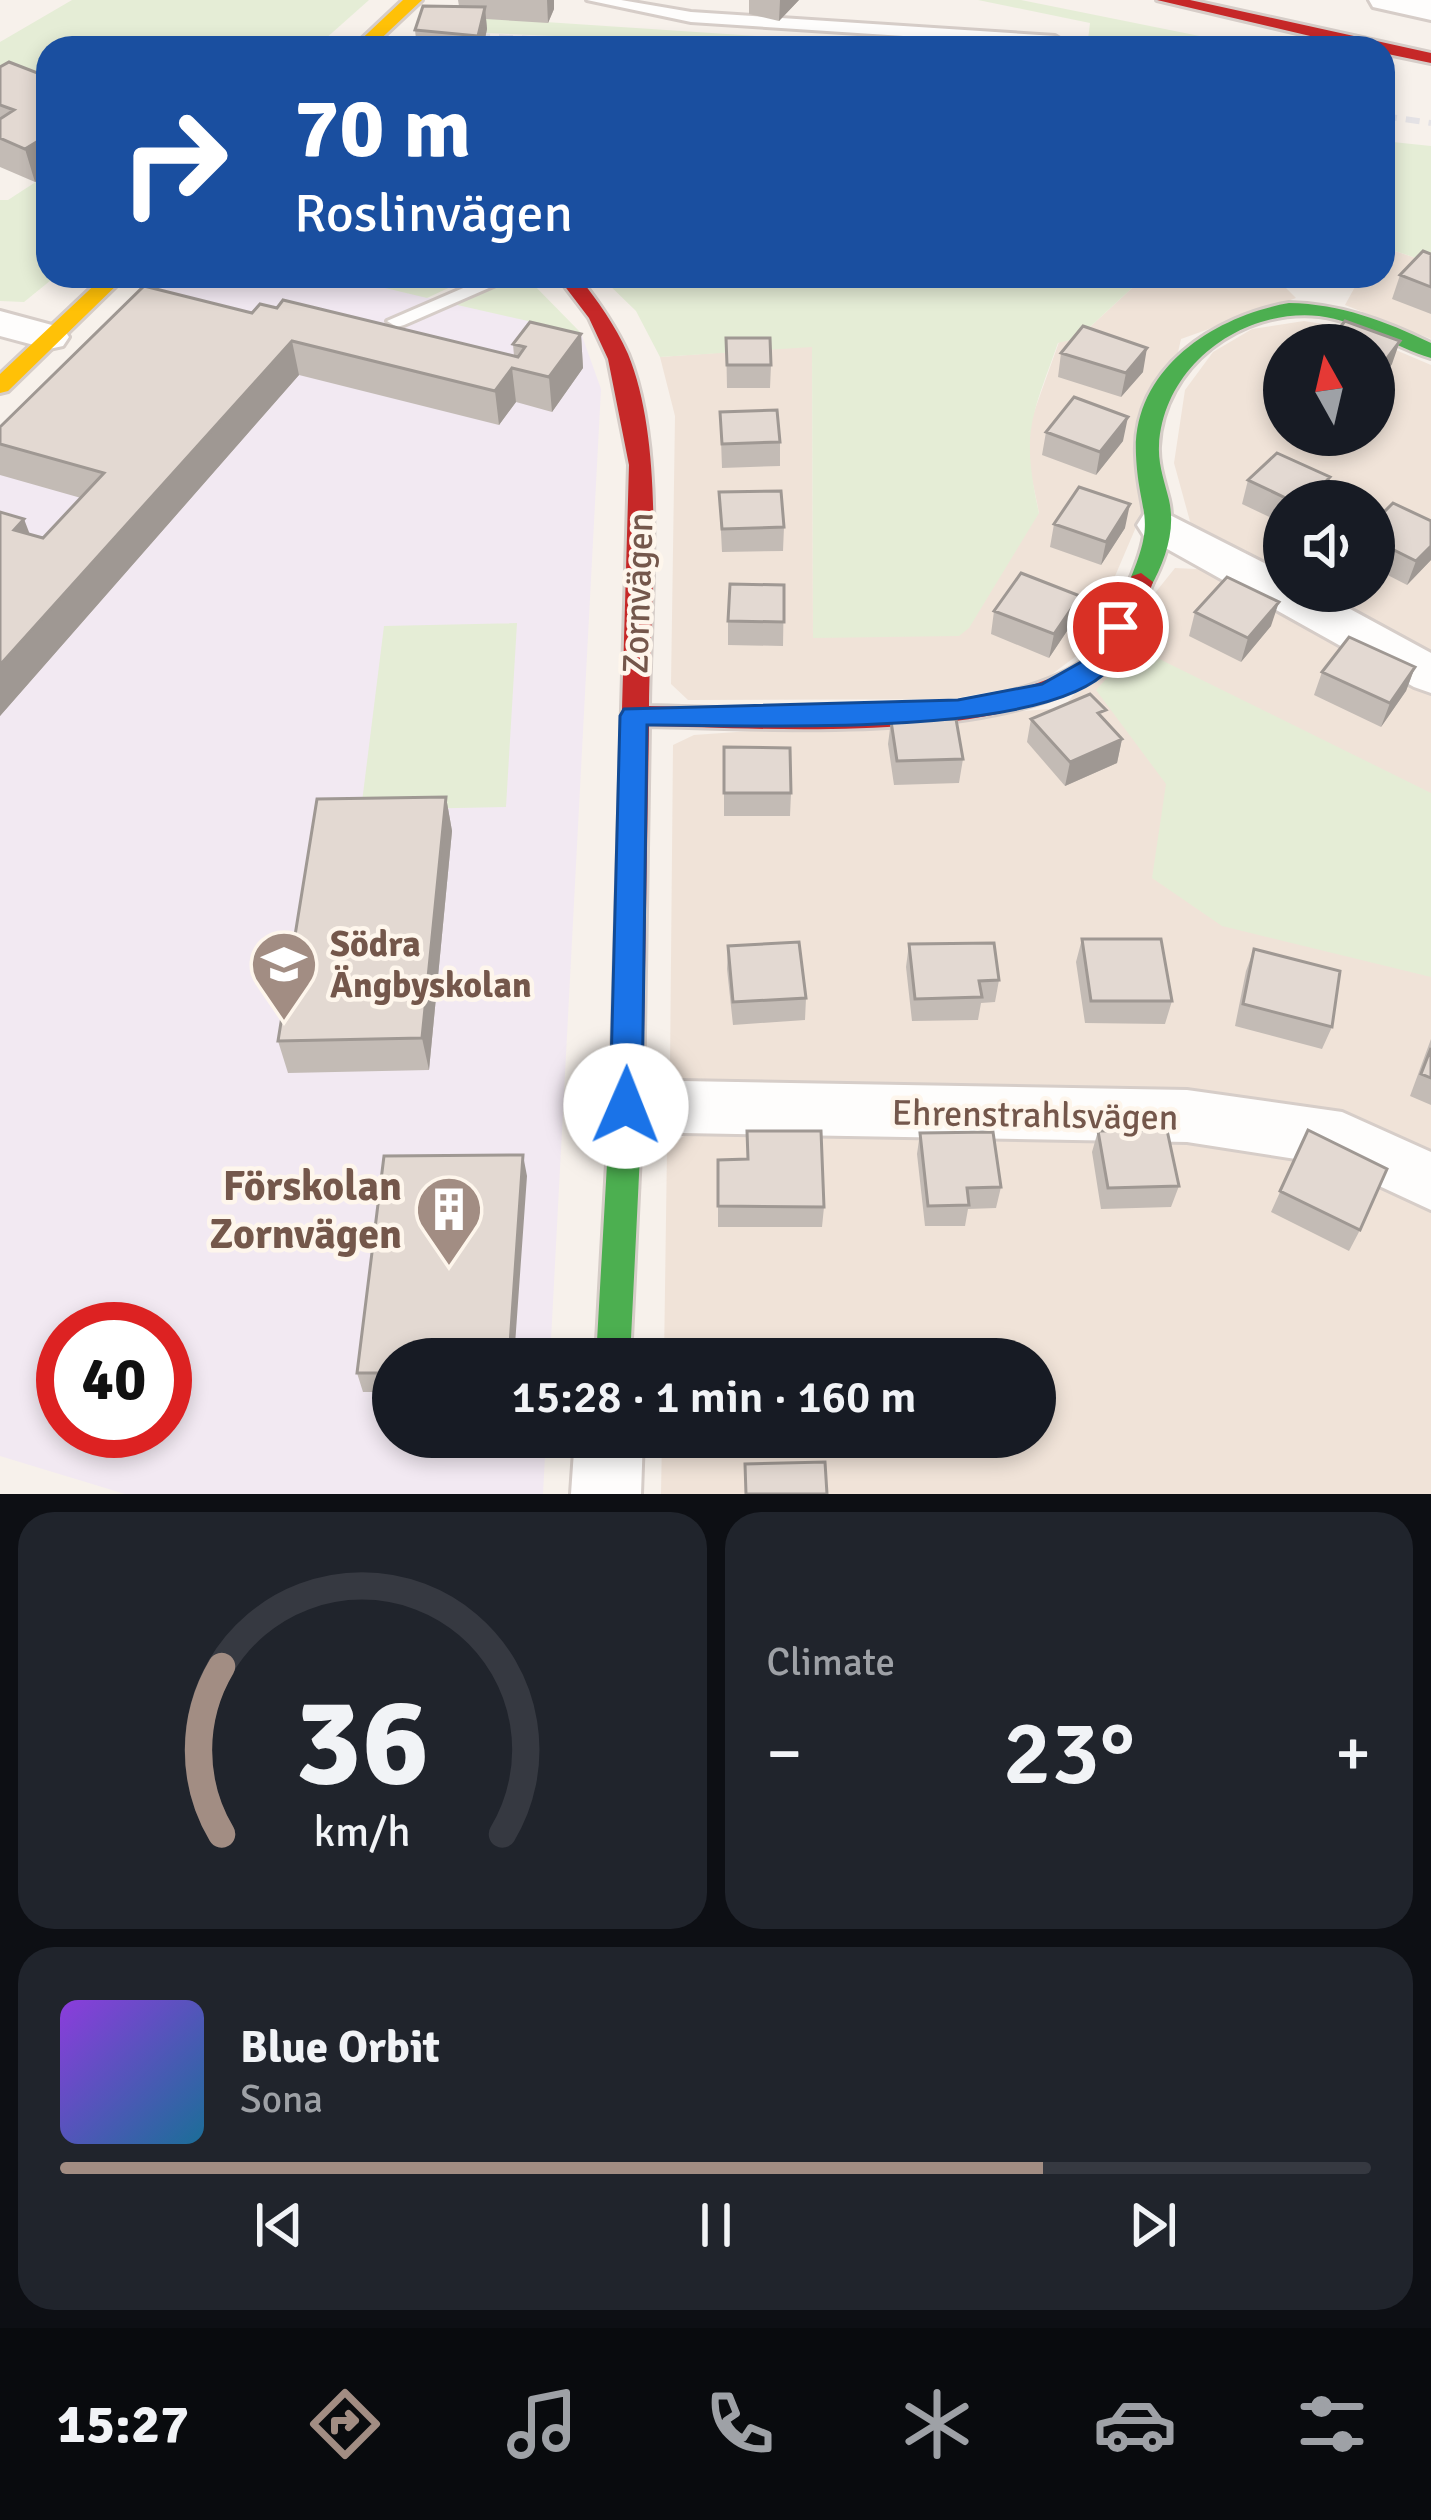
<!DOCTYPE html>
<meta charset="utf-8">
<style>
body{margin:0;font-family:Signika,sans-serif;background:#20242c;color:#f1f3f6;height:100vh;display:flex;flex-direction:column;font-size:45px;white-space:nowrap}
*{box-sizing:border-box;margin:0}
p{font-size:39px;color:#9ea1a6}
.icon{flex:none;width:66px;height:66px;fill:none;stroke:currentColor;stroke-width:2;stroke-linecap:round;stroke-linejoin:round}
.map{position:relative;height:1494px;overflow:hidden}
.sheet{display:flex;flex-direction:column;gap:18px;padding:18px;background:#0d0f14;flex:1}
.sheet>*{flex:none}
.top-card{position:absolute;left:36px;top:36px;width:1359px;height:252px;border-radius:36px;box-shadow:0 6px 18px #0003;background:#1a4fa0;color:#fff;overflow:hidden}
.needle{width:78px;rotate:352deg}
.buttons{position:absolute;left:1263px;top:324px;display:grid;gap:24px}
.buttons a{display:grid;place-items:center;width:132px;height:132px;border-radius:50%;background:#171b24;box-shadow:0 6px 18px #0003;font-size:60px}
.speed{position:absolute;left:36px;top:1302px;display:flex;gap:24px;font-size:60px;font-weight:700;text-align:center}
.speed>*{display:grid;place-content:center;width:156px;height:156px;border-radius:50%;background:#171b24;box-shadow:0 6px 18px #0003;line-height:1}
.speed .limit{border:18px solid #d22;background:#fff;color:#111}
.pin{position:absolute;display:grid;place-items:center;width:102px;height:102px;color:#fff;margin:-51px;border:6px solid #fff;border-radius:50%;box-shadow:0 3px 12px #0007}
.me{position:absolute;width:132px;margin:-66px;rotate:1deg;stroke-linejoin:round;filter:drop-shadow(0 0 9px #0008)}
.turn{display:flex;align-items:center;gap:42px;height:252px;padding:0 60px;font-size:54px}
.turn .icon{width:156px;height:156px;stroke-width:2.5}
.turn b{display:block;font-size:84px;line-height:102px}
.big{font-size:90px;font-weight:600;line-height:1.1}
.sheet .card{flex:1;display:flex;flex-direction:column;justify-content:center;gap:18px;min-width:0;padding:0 42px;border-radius:36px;background:#20242c}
.sheet .dial{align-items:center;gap:0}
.dial svg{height:312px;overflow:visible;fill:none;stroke:#363941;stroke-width:7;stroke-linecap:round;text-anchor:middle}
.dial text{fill:#f1f3f6;stroke:none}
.song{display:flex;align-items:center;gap:36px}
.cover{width:144px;height:144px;border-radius:18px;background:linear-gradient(135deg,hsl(270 70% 55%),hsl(200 70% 35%))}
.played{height:12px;border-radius:6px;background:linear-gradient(90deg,#a28d83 75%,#363941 75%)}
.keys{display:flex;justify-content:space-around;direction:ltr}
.heat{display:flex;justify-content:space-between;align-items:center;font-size:66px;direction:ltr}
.sheet .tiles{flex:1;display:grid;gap:18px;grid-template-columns:1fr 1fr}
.card:last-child{grid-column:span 2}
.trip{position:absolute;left:372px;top:1338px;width:684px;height:120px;border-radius:60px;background:#171b24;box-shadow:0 6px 18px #0003;font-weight:600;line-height:120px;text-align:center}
.tabs{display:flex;height:192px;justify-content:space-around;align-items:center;background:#090b0e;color:#9ea1a6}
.tabs .icon{width:84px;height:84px}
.tabs .selected{color:#a28d83}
.tabs b{font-size:54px;color:#f1f3f6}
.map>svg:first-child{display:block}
</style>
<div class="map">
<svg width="1431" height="1494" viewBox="0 0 1431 1494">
<rect width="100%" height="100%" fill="#f7f1eb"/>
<path fill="#f0e3d8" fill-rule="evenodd" d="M1383 247 1431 263V339L1345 305 1361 276H1383Z
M1145 276H1274L1296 298 1181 339 1142 513 1083 651 1040 683 951 699 688 700 671 684 675 416 660 357 812 346 813 638 1039 513 1028 460 1029 426 1059 342 1078 338Z
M1304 321 1342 327 1431 365V658L1309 591H1374V501H1284V577L1191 525 1174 463 1185 390 1213 352 1252 329ZM1284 345H1374V435H1284Z
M1175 568 1217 570 1431 690V1153L1354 1116 1286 1102 1183 1094 694 1086 670 1070 673 745 694 735 1063 708Z
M693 1129 1188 1132 1331 1152 1431 1200V1494H661L662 1437H1035V1359H664L667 1149Z"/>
<path fill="#f2e9f2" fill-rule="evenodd" d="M164 276H335L581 333 601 389 550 1359H393V1437H546L543 1494H125L0 1456V440ZM63 1329H165V1431H63Z"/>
<path fill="#e5edd6" d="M72 0H369L315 48H48V107L0 65V42Z
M978 0H1021L1259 48H1087L1090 23Z
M484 18 937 48H831L486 33Z
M1383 141 1431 146V263L1383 247Z
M48 174V276H56L24 302 0 301V200H8Z
M335 276H474L427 298Z
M600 276H1145L1078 338 1058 343C1031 419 1021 432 1039 513L969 628 959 636 813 638 812 347 660 357 636 311Z
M528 279 581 333 453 304 510 280Z
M517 623 506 807 361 810 384 626Z
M1135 647 1431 793V977L1222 926 1152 878 1166 784 1096 690Z"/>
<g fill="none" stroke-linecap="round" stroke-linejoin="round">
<defs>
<path id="lane" d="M587 0H621L691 12 1055 36 1063 41 1055 46 691 22Z
M491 276H516L404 325 397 327 387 321Z"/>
<path id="street" d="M1369 0H1431V20L1373 7Z
M0 311 63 328 69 337 63 346 49 349 0 336Z
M1160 510 1284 573V591H1317L1431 653V693L1414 687 1144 536 1137 525 1144 514Z
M627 1080 1187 1090 1342 1112 1431 1152V1210L1334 1165 1187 1142 627 1132 606 1124 597 1106 606 1088Z
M575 1437H643L641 1494H571Z"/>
<path id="fast" d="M1289 303C1341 304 1385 321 1431 343V358C1393 347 1360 321 1319 316 1242 308 1163 366 1159 446 1158 465 1165 483 1169 500 1176 531 1165 561 1150 588H1132L1129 582C1158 514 1139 518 1136 455 1132 368 1215 316 1289 303Z
M627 1079 638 1083 643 1093 630 1359H596L611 1093 616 1083Z"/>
<path id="slow" d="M403 0H422L371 48H352Z
M104 276H126L8 391 0 393V374Z"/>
<path id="jam" d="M1157 0H1190L1431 53V63L1383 53V48H1361Z
M557 276H578C598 301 615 325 628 354 667 449 650 604 649 706 759 708 1002 727 1089 656 1112 636 1118 601 1132 576L1141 573 1153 582C1142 610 1131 650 1106 670 1010 746 768 728 649 726L643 1093 638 1103 627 1107 616 1103 611 1093 629 465 608 359 589 318Z"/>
</defs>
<use href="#lane" stroke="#d6cdc8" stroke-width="6"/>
<use href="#street" stroke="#d6cdc8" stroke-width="6"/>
<use href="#fast" stroke="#d6cdc8" stroke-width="6"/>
<use href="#slow" stroke="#d6cdc8" stroke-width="6"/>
<use href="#jam" stroke="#d6cdc8" stroke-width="6"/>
<use href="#lane" fill="#fefdfc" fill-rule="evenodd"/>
<use href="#street" fill="#fefdfc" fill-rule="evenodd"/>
<use href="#fast" fill="#4caf50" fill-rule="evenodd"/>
<use href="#slow" fill="#ffc107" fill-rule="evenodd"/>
<use href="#jam" fill="#c62828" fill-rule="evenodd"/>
<path stroke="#e4e2e5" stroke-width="6" stroke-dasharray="14 9" stroke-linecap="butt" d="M476 36 687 48
M1383 116 1431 123"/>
</g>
<path fill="#c3bbb5" d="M458 0H554V9L548 23 486 19 487 29 483 48H417L415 30 459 6Z
M749 0H799L779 21 749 14Z
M0 67 48 77V174L35 182 0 167Z
M1431 254V314L1392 299 1400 275Z
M1209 276H1261L1260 280 1218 288Z
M252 313 514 356 513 344 581 334 583 368 552 412 516 402 499 425 299 375 0 716V512L30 534 43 538 81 498 0 475V427Z
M726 338 771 365 770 388H727Z
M1374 345 1392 364 1374 389Z
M1061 353 1143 372 1121 397 1058 377Z
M720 412 780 442V466L722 468Z
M1046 432 1123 441 1096 475 1042 455Z
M1330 477 1323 501H1284V524L1242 504 1248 480Z
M719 492 784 527 783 551 722 552Z
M1374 522 1431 560 1407 585 1374 568Z
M1054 524 1125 528 1101 565 1050 547Z
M784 585 783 646 728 645V621Z
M1080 596 1075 619 1049 658 991 634 994 611Z
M1195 612 1271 626 1241 662 1189 636Z
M1415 667 1406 691 1381 727 1314 695 1322 672Z
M1031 719 1122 739 1117 763 1065 786 1027 742Z
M891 721 963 759 959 783 894 785 888 744Z
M724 747 791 793 790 816H724Z
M446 797 452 831 429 1070 288 1073 278 1041Z
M1082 939 1172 1001 1165 1024 1085 1023 1076 962Z
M909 944 999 980 995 1002 981 1003 978 1020 912 1021 906 967Z
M728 946 806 998 805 1020 733 1025 727 969Z
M1254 949 1332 1027 1322 1049 1235 1026 1246 971Z
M1431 1039V1105L1410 1096Z
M1308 1130 1360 1230 1349 1251 1271 1212Z
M747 1131 824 1207 822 1227H718V1160L747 1159Z
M1098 1131 1179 1186 1171 1207 1101 1209 1092 1152Z
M920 1133 1001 1187 996 1208 968 1209 965 1226H925L917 1154Z
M527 1176 393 1359V1392H363L357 1373Z"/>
<path fill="#9f9893" d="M547 0H554V9L548 23Z
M780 0H799L779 21Z
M485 7 487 29 483 48H479L478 36Z
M48 135V174L35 182 25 149Z
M1220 276H1261L1260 280 1218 288Z
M581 334 583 368 552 412 549 377Z
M292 341 299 375 0 716V665Z
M1400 341 1392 364 1374 389 1382 365Z
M1147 348 1143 372 1121 397 1126 373Z
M512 368 516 402 499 425 495 391Z
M1128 417 1123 441 1096 475 1100 452Z
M1330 477 1323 501H1307Z
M1130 504 1125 528 1101 565 1106 542Z
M24 519 37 553 14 530Z
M1431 546V560L1407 585 1416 561Z
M1080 596 1075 619 1049 658 1054 634Z
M1279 602 1271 626 1241 662 1248 638Z
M1415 667 1406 691 1381 727 1390 703Z
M1122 739 1117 763 1065 786 1070 762Z
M446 797 452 831 429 1070 422 1038Z
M523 1155 527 1176 514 1359H509Z"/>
<path fill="#e3d9d2" stroke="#9f9893" stroke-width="3" d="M423 6 485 7 478 36 415 30Z
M9 62 48 77V135L25 149 0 138V119L14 110 0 105V67Z
M1423 251 1431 254V287L1400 275Z
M144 286 252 313 260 304 277 308 283 300 518 357 525 347 513 344 530 322 581 334 549 377 512 368 495 391 292 341 0 665V512L24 519 14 530 43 538 104 473 0 444V427Z
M1345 321 1400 341 1382 365 1374 363V345H1326Z
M1083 326 1147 348 1126 373 1061 353Z
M726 338H770L771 365H727Z
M1074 397 1128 417 1100 452 1046 432Z
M777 410 780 442 722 444 720 412Z
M1277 453 1330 477 1307 501H1292L1248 480Z
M1079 487 1130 504 1106 542 1054 524Z
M781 491 784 527 722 529 719 492Z
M1393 503 1431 521V546L1416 561 1374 540V522Z
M1021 573 1080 596 1054 634 994 611Z
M1227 577 1279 602 1248 638 1195 612Z
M730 584 784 585V622L728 621Z
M1349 637 1415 667 1390 703 1322 672Z
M1090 694 1106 710 1098 713 1122 739 1070 762 1031 719Z
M956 719 963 759 897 761 891 721Z
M724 747 790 748 791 793H724Z
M446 797 422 1038 278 1041 317 799Z
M1082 939H1161L1172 1001H1091Z
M799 942 806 998 733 1002 728 946Z
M994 943 999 980 979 981 982 997 915 999 909 944Z
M1254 949 1340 971 1332 1027 1243 1004Z
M1431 1048V1078L1421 1074Z
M1167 1130 1179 1186 1108 1188 1098 1131Z
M1308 1130 1387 1169 1360 1230 1280 1191Z
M747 1131H821L824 1207 718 1206V1160L748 1159Z
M993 1132 1001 1187 967 1188 969 1205 928 1206 920 1133Z
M523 1155 509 1359H393V1373H357L384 1156Z
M825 1462 827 1494H746L745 1464Z"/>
<path fill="#1a73e8" stroke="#114b97" stroke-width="3" d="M1118 618 1131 627C1125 639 1119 658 1110 668 1046 741 745 724 647 725L642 1106 638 1116 626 1120 615 1116 610 1106 620 716 624 709 958 700 1042 684 1090 657 1109 620Z"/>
<defs>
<symbol id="school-pin" viewBox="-11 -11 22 30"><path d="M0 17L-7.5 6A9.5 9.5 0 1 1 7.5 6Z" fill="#a28d83" stroke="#fef6ec"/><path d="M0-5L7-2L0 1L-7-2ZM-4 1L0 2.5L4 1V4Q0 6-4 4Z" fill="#fff"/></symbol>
<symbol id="building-pin" viewBox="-11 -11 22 30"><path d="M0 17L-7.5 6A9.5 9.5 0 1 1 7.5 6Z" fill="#a28d83" stroke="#fef6ec"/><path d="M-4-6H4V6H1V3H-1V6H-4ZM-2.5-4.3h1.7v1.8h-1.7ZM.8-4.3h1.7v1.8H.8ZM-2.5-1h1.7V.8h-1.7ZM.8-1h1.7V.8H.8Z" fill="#fff"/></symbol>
</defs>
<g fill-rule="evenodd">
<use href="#school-pin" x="246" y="926" width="76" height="104"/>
<use href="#building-pin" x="411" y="1171" width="76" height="104"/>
</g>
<g text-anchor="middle" stroke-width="9" stroke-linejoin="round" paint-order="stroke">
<g font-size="36" fill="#74574b" stroke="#fef6ec">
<text transform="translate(637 593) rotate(-88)" y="13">Zornvägen</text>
<text transform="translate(1035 1114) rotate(1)" y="13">Ehrenstrahlsvägen</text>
</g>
<g font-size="36" font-weight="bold" fill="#74574b" stroke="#fef6ec" text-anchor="start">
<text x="330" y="956">Södra<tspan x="330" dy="41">Ängbyskolan</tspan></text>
</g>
<g font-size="42" font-weight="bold" fill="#74574b" stroke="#fef6ec" text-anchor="end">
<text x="402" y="1200">Förskolan<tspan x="402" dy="48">Zornvägen</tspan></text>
</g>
</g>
</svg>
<div class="buttons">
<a><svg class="needle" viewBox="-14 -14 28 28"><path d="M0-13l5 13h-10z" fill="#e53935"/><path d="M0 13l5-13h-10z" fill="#9ea1a6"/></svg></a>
<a><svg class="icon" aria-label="sound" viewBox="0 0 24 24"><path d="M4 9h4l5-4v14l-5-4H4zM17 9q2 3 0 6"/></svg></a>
</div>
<div class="speed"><div class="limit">40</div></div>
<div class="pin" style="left:1118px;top:627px;background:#d93025"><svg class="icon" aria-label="arrive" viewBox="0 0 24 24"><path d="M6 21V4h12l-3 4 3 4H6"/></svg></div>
<svg class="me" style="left:626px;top:1106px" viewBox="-20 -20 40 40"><circle r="19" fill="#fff"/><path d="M0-13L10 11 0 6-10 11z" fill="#1a73e8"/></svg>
<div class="trip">15:28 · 1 min · 160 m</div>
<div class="top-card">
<div class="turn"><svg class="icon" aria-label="right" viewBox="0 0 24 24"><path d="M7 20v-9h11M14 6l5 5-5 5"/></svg><div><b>70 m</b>Roslinvägen</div></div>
</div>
</div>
<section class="sheet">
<div class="tiles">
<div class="card dial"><svg viewBox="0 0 100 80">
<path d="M14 69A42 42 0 1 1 86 69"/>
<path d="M14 69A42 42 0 0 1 14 26" stroke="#a28d83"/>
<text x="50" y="56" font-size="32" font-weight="700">36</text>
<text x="50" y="72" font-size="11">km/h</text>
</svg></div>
<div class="card"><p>Climate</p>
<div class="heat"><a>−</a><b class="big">23°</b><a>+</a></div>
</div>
<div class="card">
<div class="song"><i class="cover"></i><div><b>Blue Orbit</b><p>Sona</p></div></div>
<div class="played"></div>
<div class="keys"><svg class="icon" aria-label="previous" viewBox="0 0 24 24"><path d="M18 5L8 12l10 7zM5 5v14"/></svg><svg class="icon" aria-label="pause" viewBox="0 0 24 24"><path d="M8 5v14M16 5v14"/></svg><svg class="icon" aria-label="next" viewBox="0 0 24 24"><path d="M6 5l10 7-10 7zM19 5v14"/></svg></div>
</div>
</div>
</section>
<nav class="tabs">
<b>15:27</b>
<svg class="icon selected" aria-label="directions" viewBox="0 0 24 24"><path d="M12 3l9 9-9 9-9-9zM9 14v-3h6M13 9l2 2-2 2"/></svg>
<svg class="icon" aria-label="music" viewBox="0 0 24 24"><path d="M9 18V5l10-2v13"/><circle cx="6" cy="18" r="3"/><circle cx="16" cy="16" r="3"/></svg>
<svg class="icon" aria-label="phone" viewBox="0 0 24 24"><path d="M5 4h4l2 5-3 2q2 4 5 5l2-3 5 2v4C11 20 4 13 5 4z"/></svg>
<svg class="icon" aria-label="climate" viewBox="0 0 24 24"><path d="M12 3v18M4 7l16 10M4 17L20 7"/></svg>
<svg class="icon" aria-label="car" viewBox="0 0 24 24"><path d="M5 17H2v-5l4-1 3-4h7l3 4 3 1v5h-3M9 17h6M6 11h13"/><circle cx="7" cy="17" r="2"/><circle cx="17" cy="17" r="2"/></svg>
<svg class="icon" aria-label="filters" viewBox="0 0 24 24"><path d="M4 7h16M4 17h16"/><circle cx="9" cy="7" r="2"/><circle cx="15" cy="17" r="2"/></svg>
</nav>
